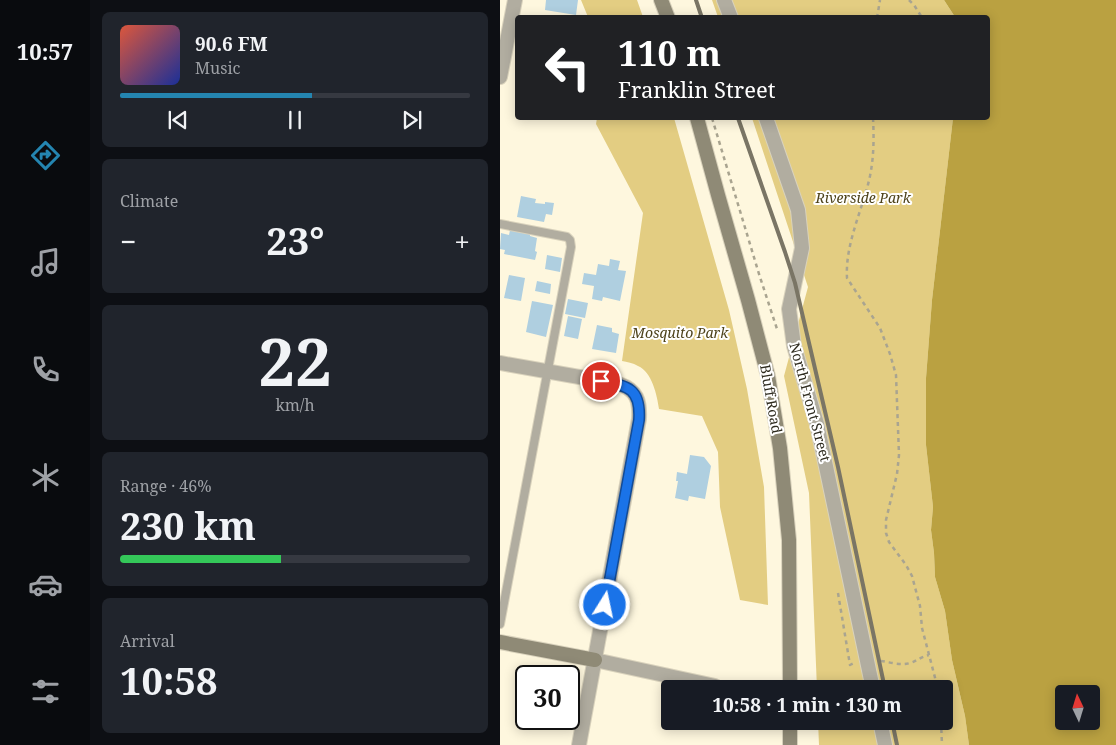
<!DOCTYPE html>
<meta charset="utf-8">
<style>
body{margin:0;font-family:"Noto Serif",serif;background:#20242c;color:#f1f3f6;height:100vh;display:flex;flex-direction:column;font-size:19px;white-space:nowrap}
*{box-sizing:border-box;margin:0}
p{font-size:16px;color:#9ea1a6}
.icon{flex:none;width:28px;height:28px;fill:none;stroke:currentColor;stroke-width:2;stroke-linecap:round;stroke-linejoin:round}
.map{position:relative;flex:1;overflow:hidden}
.details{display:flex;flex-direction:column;gap:12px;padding:12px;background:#0d0f14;width:410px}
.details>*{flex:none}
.banner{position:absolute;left:15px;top:15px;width:475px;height:105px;border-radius:5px;box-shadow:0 2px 12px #0003;background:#202124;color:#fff;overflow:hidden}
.needle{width:32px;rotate:356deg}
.fabs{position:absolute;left:555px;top:685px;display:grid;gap:10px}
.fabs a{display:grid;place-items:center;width:45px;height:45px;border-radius:5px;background:#171b24;box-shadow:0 2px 12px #0003;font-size:25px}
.speed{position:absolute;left:15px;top:665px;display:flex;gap:10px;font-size:25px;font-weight:700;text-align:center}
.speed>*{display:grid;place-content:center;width:65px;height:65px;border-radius:50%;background:#171b24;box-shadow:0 2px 12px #0003;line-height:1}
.speed .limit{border:2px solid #111;border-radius:8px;background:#fff;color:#111}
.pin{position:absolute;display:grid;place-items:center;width:42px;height:42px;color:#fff;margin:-21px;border:2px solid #fff;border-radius:50%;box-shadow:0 1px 5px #0007}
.me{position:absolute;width:55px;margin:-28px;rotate:10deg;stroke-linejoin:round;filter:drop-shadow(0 0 4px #0008)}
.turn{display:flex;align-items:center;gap:18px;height:105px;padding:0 20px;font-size:22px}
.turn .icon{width:65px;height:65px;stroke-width:2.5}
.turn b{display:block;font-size:35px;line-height:42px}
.big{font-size:38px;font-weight:700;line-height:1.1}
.details .widget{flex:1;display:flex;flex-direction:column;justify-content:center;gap:8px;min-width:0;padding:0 18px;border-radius:8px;background:#20242c}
.details .dial{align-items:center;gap:0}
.dial b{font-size:65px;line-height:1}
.song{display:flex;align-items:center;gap:15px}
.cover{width:60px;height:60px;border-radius:8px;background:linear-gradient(135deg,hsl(10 70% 55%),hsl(230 70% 35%))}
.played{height:5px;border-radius:2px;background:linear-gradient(90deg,#2485b0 55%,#363941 55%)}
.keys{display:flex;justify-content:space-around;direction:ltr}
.heat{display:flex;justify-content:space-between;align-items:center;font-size:28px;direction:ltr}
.charge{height:8px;border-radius:4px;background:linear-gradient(90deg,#34c759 46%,#363941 0)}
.trip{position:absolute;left:161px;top:680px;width:292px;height:50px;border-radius:5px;background:#171b24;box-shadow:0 2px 12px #0003;font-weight:700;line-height:50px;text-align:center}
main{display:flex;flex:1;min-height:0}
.menu{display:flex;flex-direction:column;width:90px;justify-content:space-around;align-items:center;background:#090b0e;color:#9ea1a6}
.menu .icon{width:35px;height:35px}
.menu .selected{color:#2485b0}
.menu b{font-size:22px;color:#f1f3f6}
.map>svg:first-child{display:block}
</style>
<main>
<nav class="menu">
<b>10:57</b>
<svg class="icon selected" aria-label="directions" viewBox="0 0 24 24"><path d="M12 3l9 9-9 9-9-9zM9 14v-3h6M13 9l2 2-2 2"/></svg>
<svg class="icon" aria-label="music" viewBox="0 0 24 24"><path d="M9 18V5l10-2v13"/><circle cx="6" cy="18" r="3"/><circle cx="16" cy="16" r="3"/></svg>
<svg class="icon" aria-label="phone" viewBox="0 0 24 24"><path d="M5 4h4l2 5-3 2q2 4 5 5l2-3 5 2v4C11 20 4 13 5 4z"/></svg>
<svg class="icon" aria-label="climate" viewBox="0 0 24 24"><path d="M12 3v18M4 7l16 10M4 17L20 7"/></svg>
<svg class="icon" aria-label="car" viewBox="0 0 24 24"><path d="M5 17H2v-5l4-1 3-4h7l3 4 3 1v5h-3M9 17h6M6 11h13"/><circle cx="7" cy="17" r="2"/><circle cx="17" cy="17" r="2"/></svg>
<svg class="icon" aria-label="filters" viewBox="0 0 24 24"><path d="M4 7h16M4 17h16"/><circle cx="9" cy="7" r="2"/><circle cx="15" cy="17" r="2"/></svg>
</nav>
<section class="details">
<div class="widget">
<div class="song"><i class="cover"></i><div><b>90.6 FM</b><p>Music</p></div></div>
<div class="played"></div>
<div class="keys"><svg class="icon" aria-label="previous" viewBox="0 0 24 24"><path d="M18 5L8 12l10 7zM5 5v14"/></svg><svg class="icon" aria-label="pause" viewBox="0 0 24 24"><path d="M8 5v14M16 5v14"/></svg><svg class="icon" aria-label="next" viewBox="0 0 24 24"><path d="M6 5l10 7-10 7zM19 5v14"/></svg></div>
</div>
<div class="widget"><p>Climate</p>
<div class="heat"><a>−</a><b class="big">23°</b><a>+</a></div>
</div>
<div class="widget dial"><b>22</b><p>km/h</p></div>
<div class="widget"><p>Range · 46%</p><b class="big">230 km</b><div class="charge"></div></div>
<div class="widget"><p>Arrival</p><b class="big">10:58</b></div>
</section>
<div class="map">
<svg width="616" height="745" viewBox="0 0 616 745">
<rect width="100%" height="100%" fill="#fef7de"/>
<path fill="#e3cd82" d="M81 0H137L143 17H88Z
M212 0H444L455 17H218Z
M97 118H174L229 310 247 389 264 487 268 605 240 600 220 507 218 452 202 416 159 409C157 395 152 372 138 366 133 363 127 362 122 361L143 213 96 124Z
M252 118H453L432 300 426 378V445L433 507 431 530 434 553 435 577 445 611 452 660 465 716 469 745H319L318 721H445V689H317L309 493 284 376 308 287Z"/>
<path fill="#baa141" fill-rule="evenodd" d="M444 0H616V745H469L465 716 452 660 445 611 435 577 434 553 431 530 433 507 426 445V378L432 300 453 118H488V18L455 17ZM564 694H591V721H564Z"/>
<path fill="#afcfe0" d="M46 0H78L76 15 45 10Z
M21 196 36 199 35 203 45 204V202L54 203 52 215 46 214 44 222 17 217Z
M10 230 30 234V236L37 238 35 251 37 252 35 260 4 254 5 250 0 249 1 233 9 235Z
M47 255 62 258 60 272 45 269Z
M110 259 120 261 118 270 126 271 120 301 103 297 102 301 92 299 94 286 82 284 84 273 96 275 98 264 109 266Z
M9 275 25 278 21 301 4 298Z
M37 281 51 284 50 294 35 291Z
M68 299 88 303 85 318 65 314Z
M32 301 53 305 46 337 26 332Z
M68 316 82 319 78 339 64 336Z
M97 325 112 328V332L119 334 116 353 92 349Z
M190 455 204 457 211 466 205 499 189 496 188 501 175 498 178 481H176L177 472 187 474Z"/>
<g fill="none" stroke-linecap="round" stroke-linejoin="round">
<defs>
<path id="service" d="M0 224 67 237 70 240 71 247 0 624"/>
<path id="minor" d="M224 0 231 18
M0 77 15 0
M266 118 298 210 302 248 289 309 294 346 317 424 373 689
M0 363 119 384C137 390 140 401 139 419L79 745
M95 660 215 686
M380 721 385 745"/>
<path id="secondary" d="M161 0 168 18
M197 118 218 195 248 300 268 376 280 448 289 540 290 689
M0 642 95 660
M290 721V745"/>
</defs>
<use href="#service" stroke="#d9d2bc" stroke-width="10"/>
<use href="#minor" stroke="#d9d2bc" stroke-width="16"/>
<use href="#secondary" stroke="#d9d2bc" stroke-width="16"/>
<path stroke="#a9a490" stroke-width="2.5" stroke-dasharray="4 4" stroke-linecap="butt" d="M409 0 414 5 421 16
M377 18 380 0
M212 118 259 274 278 332
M373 118C374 137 374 156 370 176 363 209 345 243 347 278L380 328 390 354 396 375 399 455 397 474 386 520V533L389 542 406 565 412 576 420 606 422 628 438 689
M338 593 350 665 354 663
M381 661C390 662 400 666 410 663 417 661 420 657 429 655
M441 721 442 745"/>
<use href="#service" stroke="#b1ada0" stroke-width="8"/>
<use href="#minor" stroke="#b1ada0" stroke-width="14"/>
<use href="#secondary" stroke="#8f8a76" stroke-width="14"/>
<path stroke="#7a7565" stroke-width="4" d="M196 0 202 18
M238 118 285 252 295 283 338 467 385 689
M392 721 397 745"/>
</g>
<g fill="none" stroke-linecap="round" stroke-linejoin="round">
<defs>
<path id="route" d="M101 381C128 386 141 388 139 420L105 605"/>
</defs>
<use href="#route" stroke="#114b97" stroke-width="12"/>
<use href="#route" stroke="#1a73e8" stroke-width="9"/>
</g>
<g text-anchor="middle" stroke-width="4" stroke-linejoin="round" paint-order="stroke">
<g font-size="14" font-style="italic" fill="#4d421a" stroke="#fff">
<text x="363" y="203">Riverside Park</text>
<text x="180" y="338">Mosquito Park</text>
</g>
<g font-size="14" fill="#2f2c20" stroke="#fff">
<text transform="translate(271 399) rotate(80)" y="5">Bluff Road</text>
<text transform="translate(310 402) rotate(75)" y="5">North Front Street</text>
</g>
</g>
</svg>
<div class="fabs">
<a><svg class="needle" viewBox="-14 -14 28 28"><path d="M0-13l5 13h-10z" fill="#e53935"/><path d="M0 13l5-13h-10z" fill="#9ea1a6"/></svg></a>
</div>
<div class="speed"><div class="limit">30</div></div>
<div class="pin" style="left:101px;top:381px;background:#d93025"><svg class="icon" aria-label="arrive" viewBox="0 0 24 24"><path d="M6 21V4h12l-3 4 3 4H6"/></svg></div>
<svg class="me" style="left:105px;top:605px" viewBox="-20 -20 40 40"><circle r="17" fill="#1a73e8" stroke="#fff" stroke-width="3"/><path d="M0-11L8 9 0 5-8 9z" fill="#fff"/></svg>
<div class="trip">10:58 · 1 min · 130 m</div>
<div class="banner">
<div class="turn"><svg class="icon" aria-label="left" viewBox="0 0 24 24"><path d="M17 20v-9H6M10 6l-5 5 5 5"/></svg><div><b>110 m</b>Franklin Street</div></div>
</div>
</div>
</main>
